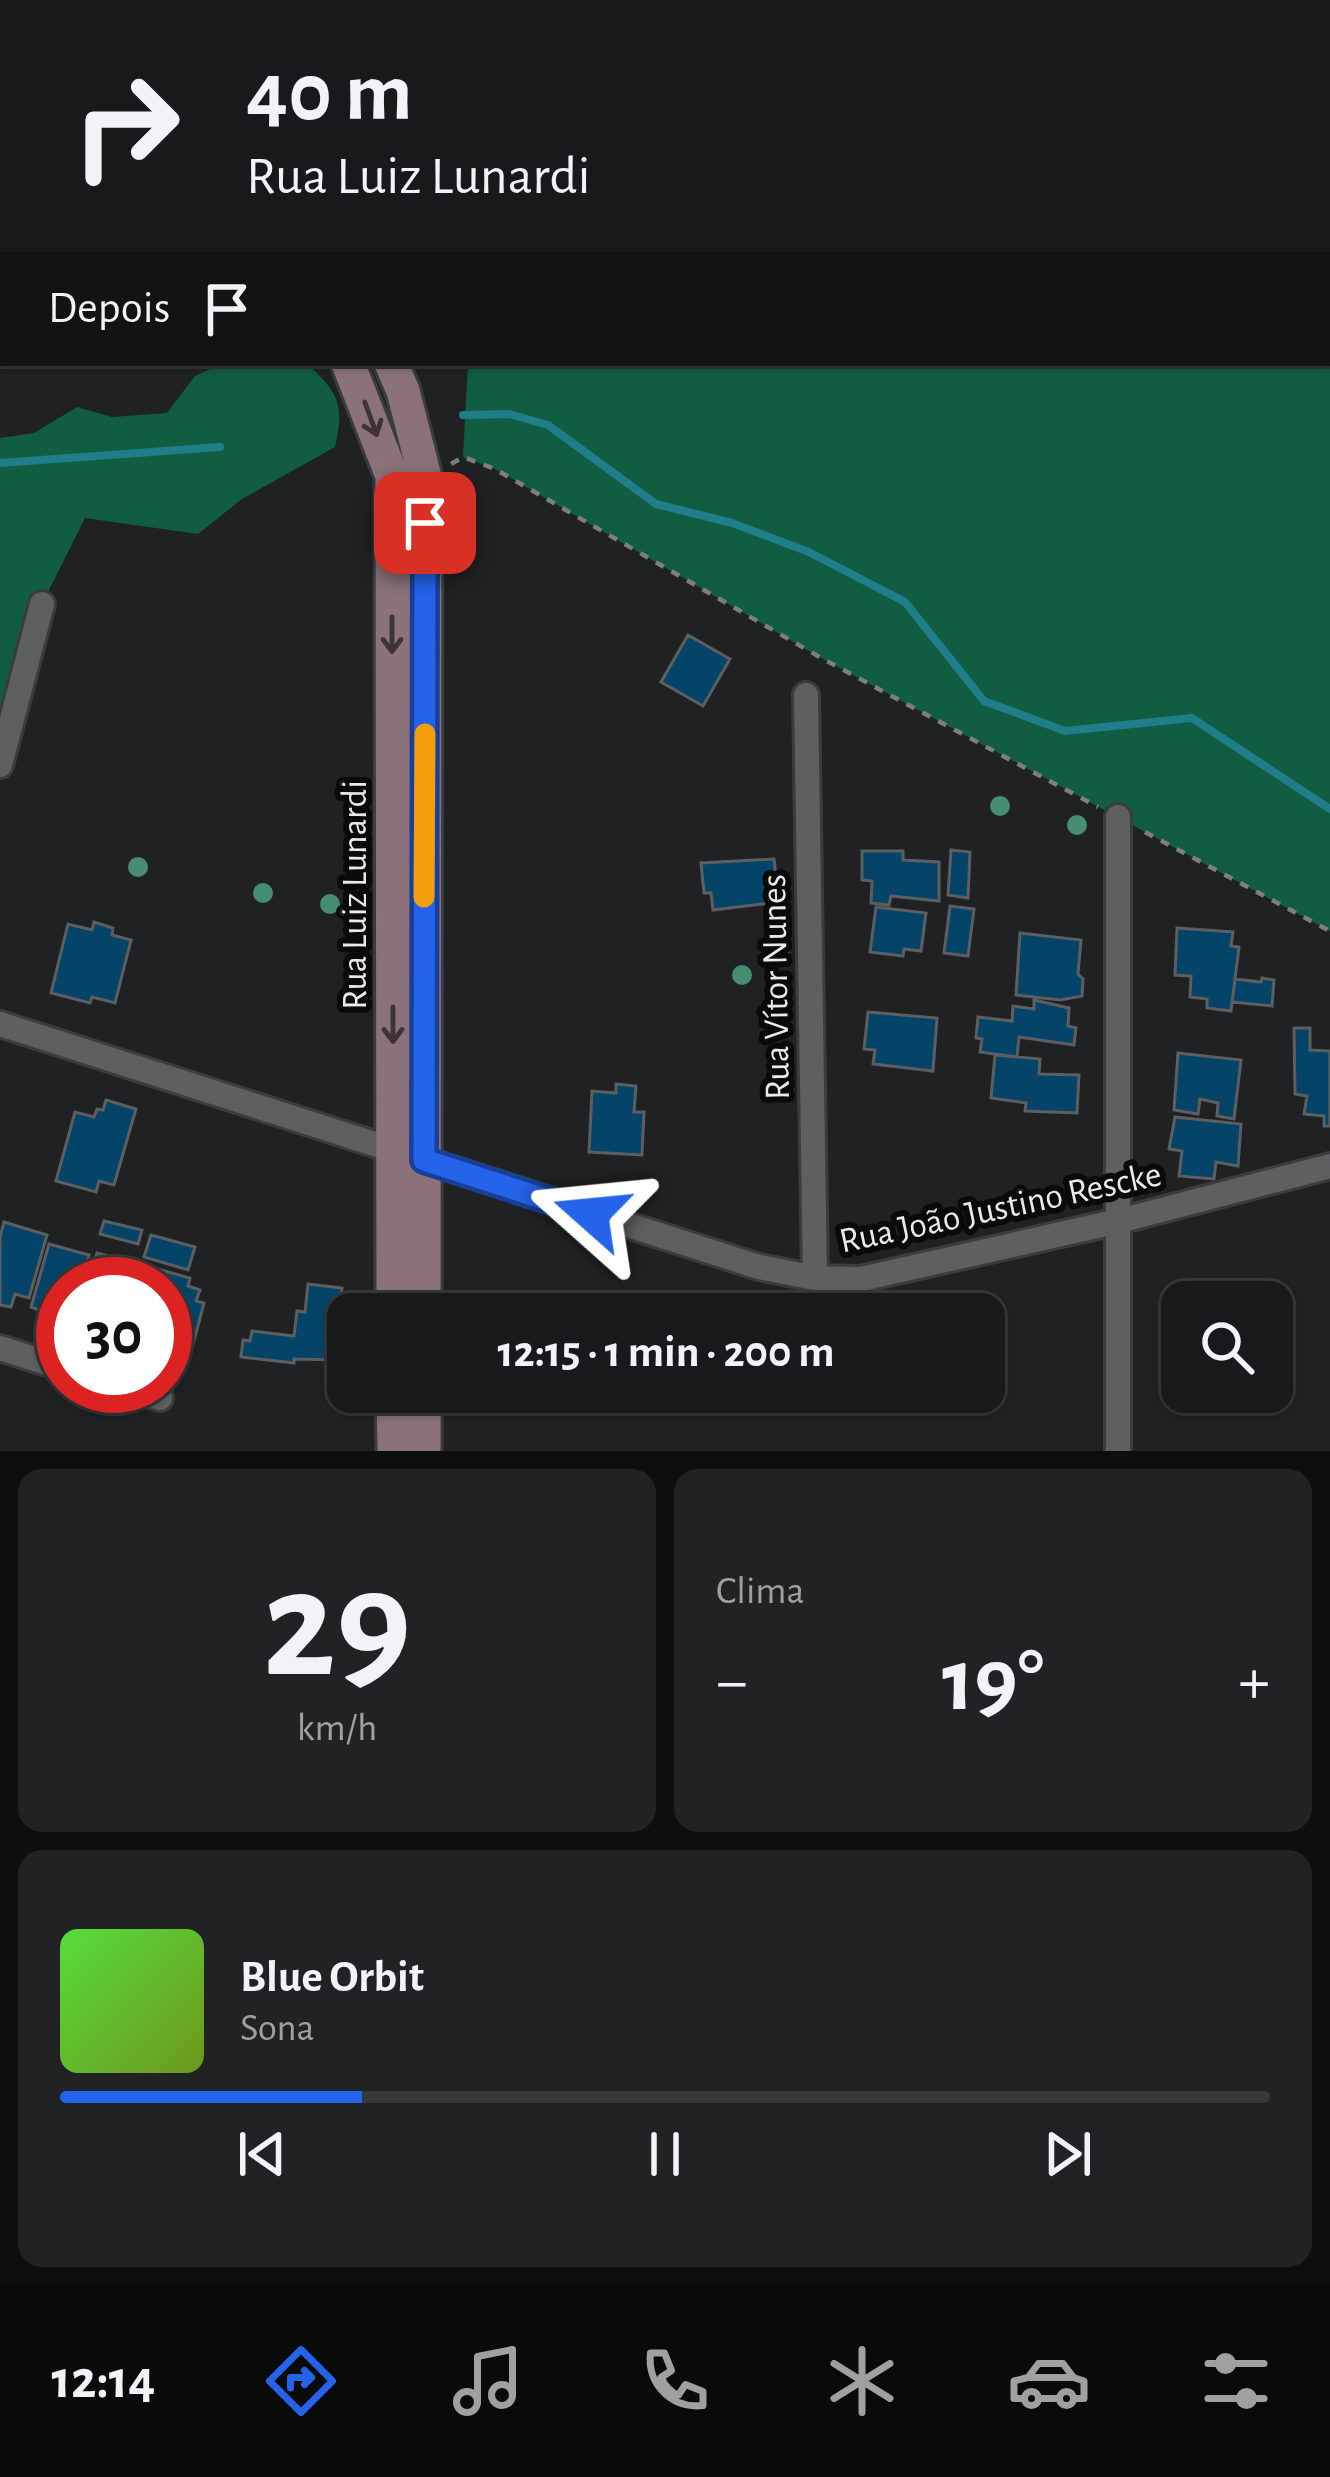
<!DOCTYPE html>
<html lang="pt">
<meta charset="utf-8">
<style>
body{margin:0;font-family:"Alegreya Sans",sans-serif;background:#202223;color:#f1f3f6;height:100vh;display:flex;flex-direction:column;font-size:45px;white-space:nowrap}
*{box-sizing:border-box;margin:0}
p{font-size:39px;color:#9ea0a2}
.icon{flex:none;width:66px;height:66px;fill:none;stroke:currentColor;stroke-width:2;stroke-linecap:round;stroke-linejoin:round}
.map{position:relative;height:1451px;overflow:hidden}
.drawer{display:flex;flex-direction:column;gap:18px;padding:18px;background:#0d0e0e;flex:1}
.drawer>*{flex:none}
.hud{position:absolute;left:0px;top:0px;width:1332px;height:366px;box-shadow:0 3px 9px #0004,0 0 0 3px #363839;background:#17191a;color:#f1f3f6;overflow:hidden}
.buttons{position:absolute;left:1161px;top:1281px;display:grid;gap:24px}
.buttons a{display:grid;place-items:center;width:132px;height:132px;border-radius:24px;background:#17191a;box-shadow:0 3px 9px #0004,0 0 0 3px #363839;font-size:60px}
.speed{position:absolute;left:36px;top:1257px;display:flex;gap:24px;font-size:60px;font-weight:700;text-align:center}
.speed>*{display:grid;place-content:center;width:156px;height:156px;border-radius:50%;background:#17191a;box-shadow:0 3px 9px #0004,0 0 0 3px #363839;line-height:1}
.speed .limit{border:18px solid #d22;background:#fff;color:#111}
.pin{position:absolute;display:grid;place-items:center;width:102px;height:102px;color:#fff;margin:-51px;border-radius:24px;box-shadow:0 6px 18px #0006}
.me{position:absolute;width:132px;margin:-66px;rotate:288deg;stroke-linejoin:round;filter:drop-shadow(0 0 9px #0008)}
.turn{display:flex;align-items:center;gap:42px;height:252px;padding:0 48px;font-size:54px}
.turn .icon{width:156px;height:156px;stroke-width:2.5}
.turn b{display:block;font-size:84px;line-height:102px}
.then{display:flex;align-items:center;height:114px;padding:0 48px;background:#0003;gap:24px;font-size:45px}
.big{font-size:90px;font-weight:700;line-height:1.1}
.drawer .card{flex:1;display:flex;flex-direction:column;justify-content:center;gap:18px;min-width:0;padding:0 42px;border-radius:24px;background:#202223}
.drawer .dial{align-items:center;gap:0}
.dial b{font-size:156px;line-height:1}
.song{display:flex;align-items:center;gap:36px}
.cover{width:144px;height:144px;border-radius:18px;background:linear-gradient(135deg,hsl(110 70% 55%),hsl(80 70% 35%))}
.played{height:12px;border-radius:6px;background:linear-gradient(90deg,#2563eb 25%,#363839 25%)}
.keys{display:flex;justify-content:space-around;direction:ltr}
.heat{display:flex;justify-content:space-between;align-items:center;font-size:66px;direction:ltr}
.drawer .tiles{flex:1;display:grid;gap:18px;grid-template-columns:1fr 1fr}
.card:last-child{grid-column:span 2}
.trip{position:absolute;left:327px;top:1293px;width:678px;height:120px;border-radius:24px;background:#17191a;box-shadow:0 3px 9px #0004,0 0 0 3px #363839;font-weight:700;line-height:120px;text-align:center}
.menu{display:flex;height:192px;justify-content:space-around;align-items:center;background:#090a0a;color:#9ea0a2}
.menu .icon{width:84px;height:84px}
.menu .on{color:#2563eb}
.menu b{font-size:54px;color:#f1f3f6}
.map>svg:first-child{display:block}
</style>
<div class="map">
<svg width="1330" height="1451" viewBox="0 0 1330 1451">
<rect width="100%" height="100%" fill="#1f2123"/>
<path fill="#105d41" d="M738 0H1064L1068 3H735Z
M1227 0H1330V931L823 659 495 469 463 457 468 363H1329V3H1225Z
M223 363H307C338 393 345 404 335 447L242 499 198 534 85 518 42 604 16 713 0 708V438L34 433 77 407 112 417 167 413 195 376Z"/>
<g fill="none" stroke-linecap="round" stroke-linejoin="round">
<path stroke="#1f7e89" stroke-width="8" d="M463 415 509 414 548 425 656 504 732 523 809 552 905 602 984 701 1065 731 1192 718 1330 809
M0 463 220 447"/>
</g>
<path fill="#034468" stroke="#5c5e60" stroke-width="3" d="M688 635 730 659 703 706 661 682Z
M951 850 970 852 968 898 948 895Z
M862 851H903V860L939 862V901L891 896 889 905 871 903 872 881 862 880Z
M774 859 779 902 713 910 711 893H704L701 863Z
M950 906 974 909 968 956 944 953Z
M876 907 926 913 921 951 904 949 903 956 870 952Z
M94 922 113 928 112 935 131 940 115 1003 92 997 90 1003 51 993 68 924 92 930Z
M1177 928 1233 932 1231 946 1239 947 1231 1011 1207 1008V999L1190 997 1191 976 1175 975Z
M1020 933 1081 940 1078 974 1083 979 1082 996 1060 1000 1016 995Z
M1262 978 1274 980 1272 1006 1232 1002 1235 979 1261 982Z
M1034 1000 1069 1008 1068 1026 1076 1028 1074 1045 1019 1037 1017 1057 980 1052 982 1039 976 1038 978 1017 1012 1021 1013 1006 1034 1009Z
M868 1012 937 1018 933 1071 873 1064 875 1050 864 1049Z
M1294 1028H1310V1050L1330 1051V1126H1324V1116L1304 1114 1307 1096 1295 1094Z
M1178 1053 1241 1060 1234 1119 1217 1116 1218 1103 1200 1099 1198 1114 1174 1110Z
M995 1055 1040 1059 1039 1074 1079 1075 1077 1113 1025 1111 1026 1103 991 1098Z
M616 1084 636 1086 634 1112H644L642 1155 589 1152 592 1091 616 1093Z
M106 1100 136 1109 114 1185 99 1181 96 1192 56 1181 75 1112 94 1117 97 1109 103 1110Z
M1175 1117 1241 1124 1238 1166 1216 1162 1214 1179 1179 1176 1182 1151 1169 1149Z
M104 1221 142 1230 138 1244 100 1234Z
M4 1222 47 1235 29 1298 15 1294 11 1307 0 1305V1237Z
M151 1235 195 1247 188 1270 144 1257Z
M49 1244 89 1255 81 1284H63V1313L56 1311 55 1316 31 1307Z
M97 1253 138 1264 133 1284H88Z
M154 1268 190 1278 188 1286 200 1290 196 1301 204 1303 191 1352 165 1345V1284H150Z
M308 1284 342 1288 337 1335 342 1336 339 1360 294 1359V1363L241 1357 243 1340 250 1341 252 1331 294 1336 297 1311 305 1312Z
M681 1299 715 1307 714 1314H647L650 1301 680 1307Z"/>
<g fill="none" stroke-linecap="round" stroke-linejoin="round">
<defs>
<path id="street" d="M806 695 815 1278
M0 765 42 604
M1118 817V1451
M0 1024 759 1267 815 1278 861 1279 1119 1221 1330 1166
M0 1348 63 1368
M122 1386 160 1398"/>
<path id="secondary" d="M112 0 114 3
M163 0 166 3
M348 363 392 476 393 1314
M391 363 403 391 425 477 424 1314
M393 1392 394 1451
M424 1392V1451"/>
</defs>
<use href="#street" stroke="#3a3c3d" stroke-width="30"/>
<use href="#secondary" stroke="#3a3c3d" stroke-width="39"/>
<path stroke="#7c7e7f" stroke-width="4.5" stroke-dasharray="9 9" stroke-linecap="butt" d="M451 464 463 457 495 469 823 659 1098 807
M1145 832 1330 931"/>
<use href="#street" stroke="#5d5f61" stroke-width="24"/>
<use href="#secondary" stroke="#8b727a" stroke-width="33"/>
</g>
<g fill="#478d71">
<circle cx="1000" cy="806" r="10"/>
<circle cx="1077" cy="825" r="10"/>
<circle cx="138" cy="867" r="10"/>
<circle cx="263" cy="893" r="10"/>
<circle cx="330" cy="904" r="10"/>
<circle cx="779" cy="954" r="10"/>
<circle cx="742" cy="975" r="10"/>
</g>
<defs><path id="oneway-shaft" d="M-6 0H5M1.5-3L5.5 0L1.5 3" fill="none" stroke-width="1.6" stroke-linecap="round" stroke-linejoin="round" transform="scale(3)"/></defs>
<g stroke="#3e3437">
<use href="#oneway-shaft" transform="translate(371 419) rotate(70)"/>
<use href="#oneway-shaft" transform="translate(392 635) rotate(90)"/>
<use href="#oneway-shaft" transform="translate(393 1025) rotate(90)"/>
</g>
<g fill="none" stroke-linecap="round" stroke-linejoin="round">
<defs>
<path id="route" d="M425 523 424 1160 591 1214"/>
</defs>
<use href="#route" stroke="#184099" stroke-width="30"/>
<use href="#route" stroke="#2563eb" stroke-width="21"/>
<path stroke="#f59e0b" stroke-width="21" d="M424 897 425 734"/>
</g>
<g text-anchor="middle" stroke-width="12" stroke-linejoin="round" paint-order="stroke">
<g font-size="36" fill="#e8eaeb" stroke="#0a0a0b">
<text transform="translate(353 895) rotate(-90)" y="13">Rua Luiz Lunardi</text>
<text transform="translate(774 987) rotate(-91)" y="13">Rua Vítor Nunes</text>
<text transform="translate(1000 1206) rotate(-12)" y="13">Rua João Justino Rescke</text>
</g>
</g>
</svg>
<div class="buttons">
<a><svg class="icon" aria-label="search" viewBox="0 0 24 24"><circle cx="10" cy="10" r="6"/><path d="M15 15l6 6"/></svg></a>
</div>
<div class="speed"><div class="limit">30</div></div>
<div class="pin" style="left:425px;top:523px;background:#d93025"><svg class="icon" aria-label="arrive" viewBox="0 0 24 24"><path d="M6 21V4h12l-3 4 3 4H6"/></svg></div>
<svg class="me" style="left:591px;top:1214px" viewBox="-20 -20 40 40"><path d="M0-17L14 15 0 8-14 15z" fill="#2563eb" stroke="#fff" stroke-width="4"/></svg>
<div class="trip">12:15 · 1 min · 200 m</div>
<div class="hud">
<div class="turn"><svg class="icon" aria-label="right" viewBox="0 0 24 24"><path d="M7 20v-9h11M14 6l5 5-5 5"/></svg><div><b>40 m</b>Rua Luiz Lunardi</div></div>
<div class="then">Depois<svg class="icon" aria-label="arrive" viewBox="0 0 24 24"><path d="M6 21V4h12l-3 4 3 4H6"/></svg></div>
</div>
</div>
<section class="drawer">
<div class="tiles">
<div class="card dial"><b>29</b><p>km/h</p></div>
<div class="card"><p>Clima</p>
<div class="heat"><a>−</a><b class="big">19°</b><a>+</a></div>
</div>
<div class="card">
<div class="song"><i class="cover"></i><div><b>Blue Orbit</b><p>Sona</p></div></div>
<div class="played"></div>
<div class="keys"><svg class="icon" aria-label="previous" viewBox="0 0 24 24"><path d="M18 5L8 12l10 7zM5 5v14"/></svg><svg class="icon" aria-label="pause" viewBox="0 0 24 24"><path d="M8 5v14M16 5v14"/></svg><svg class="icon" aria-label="next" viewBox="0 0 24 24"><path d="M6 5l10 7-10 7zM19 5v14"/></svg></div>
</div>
</div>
</section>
<nav class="menu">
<b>12:14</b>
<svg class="icon on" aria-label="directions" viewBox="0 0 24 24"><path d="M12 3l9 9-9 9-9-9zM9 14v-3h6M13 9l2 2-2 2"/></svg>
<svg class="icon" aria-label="music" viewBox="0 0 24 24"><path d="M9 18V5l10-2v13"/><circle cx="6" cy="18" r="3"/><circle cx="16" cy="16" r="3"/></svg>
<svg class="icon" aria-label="phone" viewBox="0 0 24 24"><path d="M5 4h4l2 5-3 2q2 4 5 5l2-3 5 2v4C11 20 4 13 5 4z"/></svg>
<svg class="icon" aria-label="climate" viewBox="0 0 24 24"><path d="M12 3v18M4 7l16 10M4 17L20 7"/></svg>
<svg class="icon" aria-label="car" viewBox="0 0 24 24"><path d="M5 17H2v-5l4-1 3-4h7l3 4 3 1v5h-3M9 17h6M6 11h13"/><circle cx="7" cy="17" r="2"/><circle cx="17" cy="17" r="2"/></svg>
<svg class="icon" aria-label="filters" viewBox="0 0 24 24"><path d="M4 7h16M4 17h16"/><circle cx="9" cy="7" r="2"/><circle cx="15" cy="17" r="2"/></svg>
</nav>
